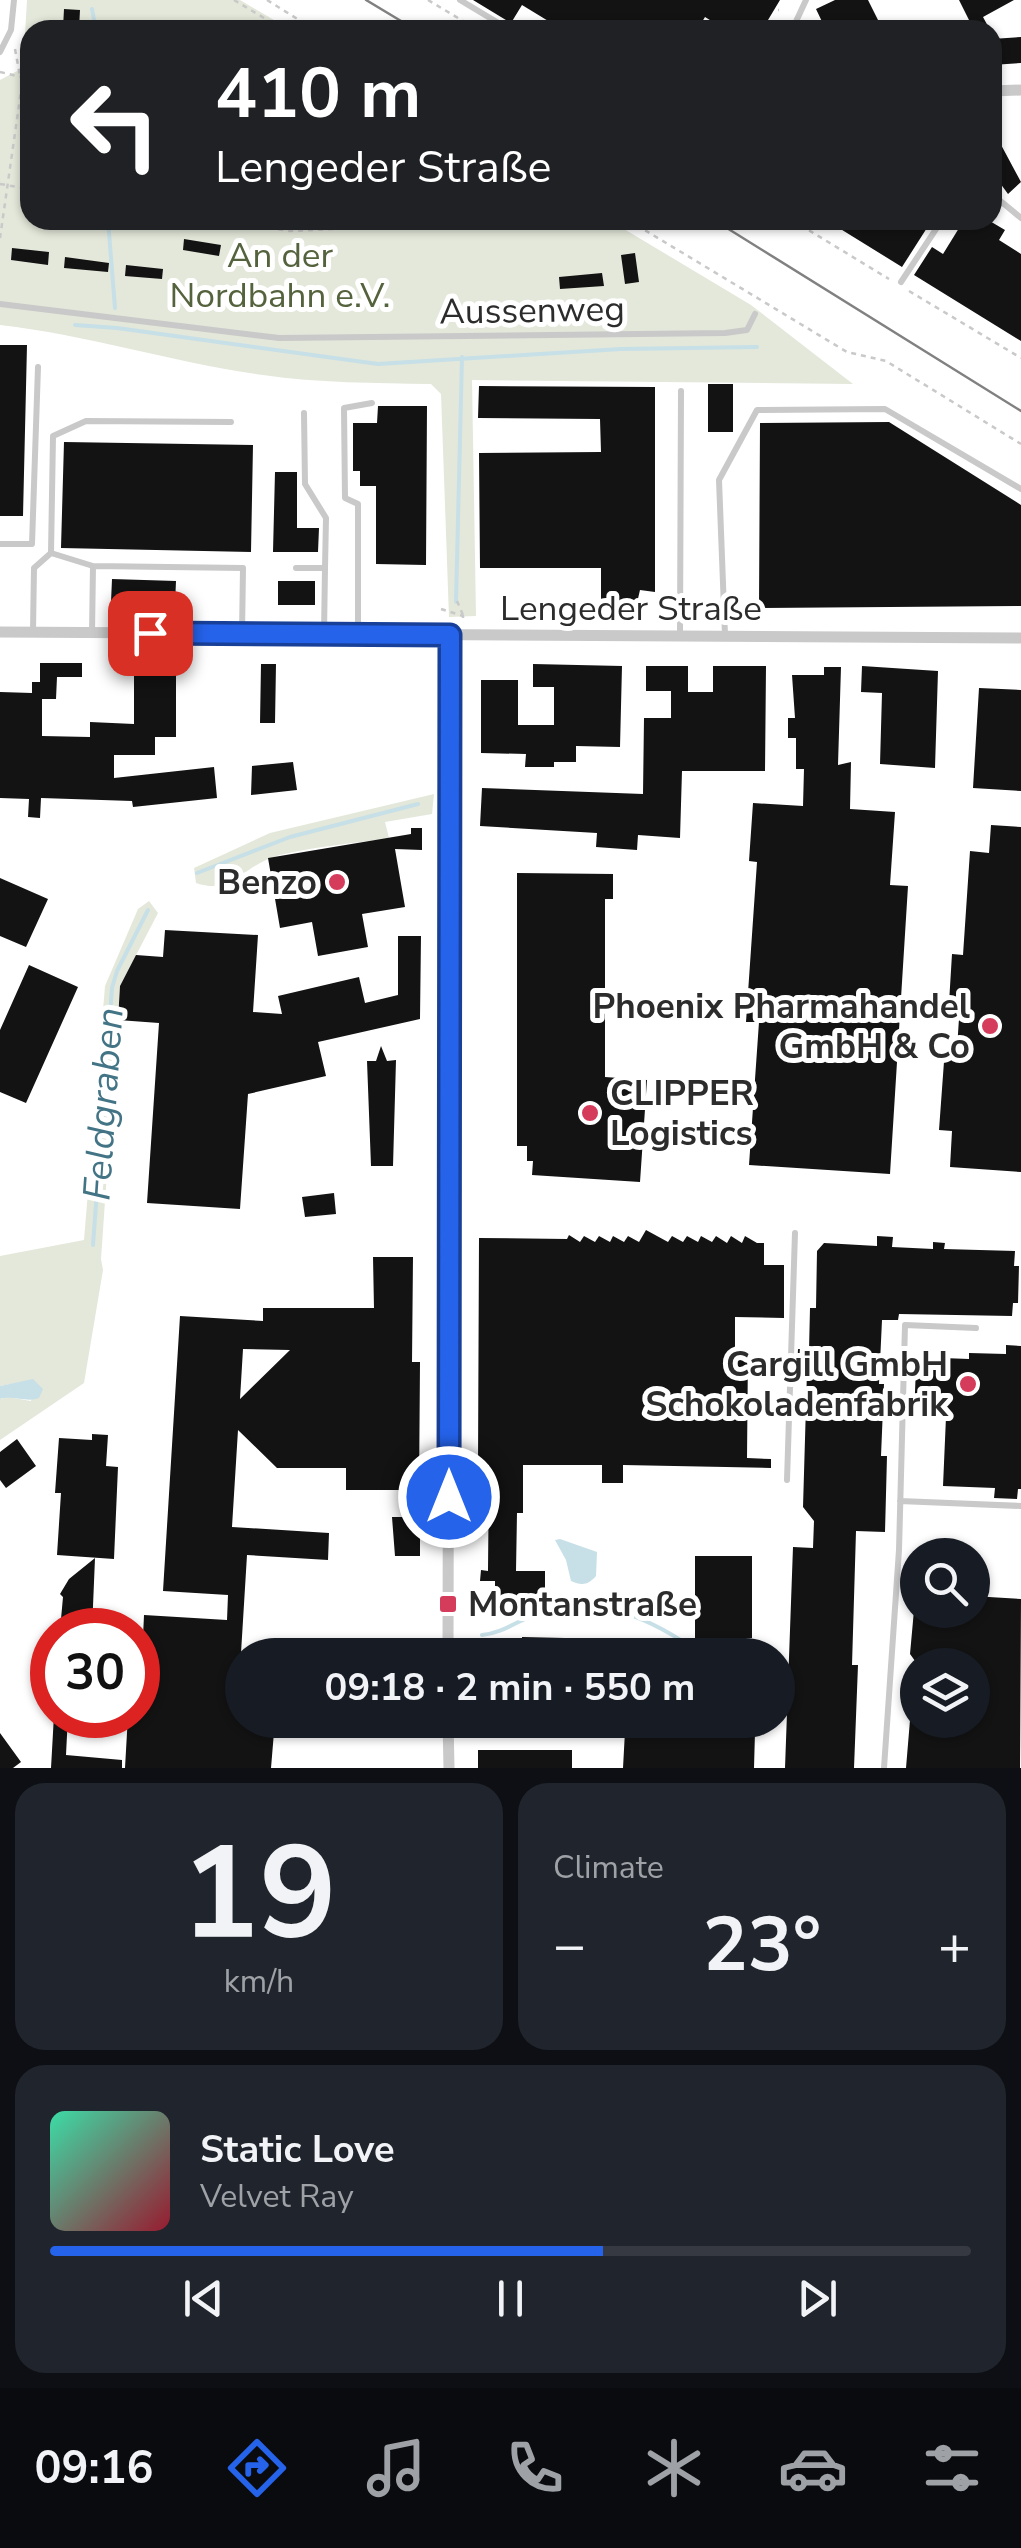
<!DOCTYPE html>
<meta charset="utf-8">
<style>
body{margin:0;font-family:"Nunito Sans",sans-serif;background:#20242c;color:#f1f3f6;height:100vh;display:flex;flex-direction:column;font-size:38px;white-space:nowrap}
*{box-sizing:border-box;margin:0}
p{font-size:32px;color:#9ea1a6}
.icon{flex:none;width:55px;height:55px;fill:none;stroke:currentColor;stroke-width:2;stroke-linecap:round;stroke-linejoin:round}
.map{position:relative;height:1768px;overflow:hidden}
.sheet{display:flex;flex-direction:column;gap:15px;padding:15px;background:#0d0f14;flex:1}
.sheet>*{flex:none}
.top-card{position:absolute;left:20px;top:20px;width:982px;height:210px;border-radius:30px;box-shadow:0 2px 8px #0004;background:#202124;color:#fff;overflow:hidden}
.fabs{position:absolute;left:900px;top:1538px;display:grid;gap:20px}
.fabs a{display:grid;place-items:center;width:90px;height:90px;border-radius:50%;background:#171b24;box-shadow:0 2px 8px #0004;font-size:50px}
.speed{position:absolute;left:30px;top:1608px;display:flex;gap:20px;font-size:50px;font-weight:700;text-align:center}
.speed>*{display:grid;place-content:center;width:130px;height:130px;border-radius:50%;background:#171b24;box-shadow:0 2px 8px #0004;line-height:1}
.speed .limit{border:15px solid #d22;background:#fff;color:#111}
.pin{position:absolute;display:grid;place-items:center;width:85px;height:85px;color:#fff;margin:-42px;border-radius:20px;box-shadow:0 5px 15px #0006}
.me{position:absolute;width:110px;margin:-55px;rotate:0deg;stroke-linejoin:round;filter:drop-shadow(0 0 8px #0008)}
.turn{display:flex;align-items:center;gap:35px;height:210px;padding:0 30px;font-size:45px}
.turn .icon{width:130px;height:130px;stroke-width:2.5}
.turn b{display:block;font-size:70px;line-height:85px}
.big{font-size:75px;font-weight:700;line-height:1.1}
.sheet .tile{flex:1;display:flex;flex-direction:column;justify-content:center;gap:15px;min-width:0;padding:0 35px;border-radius:30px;background:#20242c}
.sheet .dial{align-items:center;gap:0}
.dial b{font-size:130px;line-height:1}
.song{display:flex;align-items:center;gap:30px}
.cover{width:120px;height:120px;border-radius:15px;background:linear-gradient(135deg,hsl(160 70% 55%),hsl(350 70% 35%))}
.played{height:10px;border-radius:5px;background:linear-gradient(90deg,#2563eb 60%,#363941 60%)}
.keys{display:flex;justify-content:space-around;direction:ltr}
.heat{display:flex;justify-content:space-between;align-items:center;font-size:55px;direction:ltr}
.sheet .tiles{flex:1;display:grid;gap:15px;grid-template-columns:1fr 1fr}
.tile:last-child{grid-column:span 2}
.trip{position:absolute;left:225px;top:1638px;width:570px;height:100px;border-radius:50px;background:#171b24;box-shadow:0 2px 8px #0004;font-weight:700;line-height:100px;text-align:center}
.dock{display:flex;height:160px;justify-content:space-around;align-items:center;background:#090b0e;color:#9ea1a6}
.dock .icon{width:70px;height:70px}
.dock .current{color:#2563eb}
.dock b{font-size:45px;color:#f1f3f6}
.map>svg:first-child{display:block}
</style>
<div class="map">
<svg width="1021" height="1768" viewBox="0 0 1021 1768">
<rect width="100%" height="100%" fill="#fff"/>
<path fill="#e3e8da" d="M27 0H240L291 30H30V220H609L751 305 853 384 472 380 476 616 449 617 441 394 431 384C375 383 318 383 263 375 174 363 89 335 0 325V80L23 68Z
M434 794 432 814 385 822 389 838C359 843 289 849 266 860 238 873 229 894 196 883L194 868 270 833Z
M149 901 158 913 120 986 101 1259 103 1270 84 1383 0 1440V1399L8 1397 31 1401 33 1380 0 1386V1256L84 1240 105 986 138 909Z"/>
<path fill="#c7dfe7" d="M33 1379 43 1389 39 1398C26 1403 14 1395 0 1399V1386Z
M560 1539 597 1552 596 1576C588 1585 582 1586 571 1581L566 1560 555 1540Z"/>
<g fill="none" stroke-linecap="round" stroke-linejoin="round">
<path stroke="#c7dfe7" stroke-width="4" d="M92 9 96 30
M108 220 115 308
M75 325 117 328 378 364 621 349 757 347
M456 602 462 357
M197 873 290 837 418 804
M93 1245 112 988 117 971 148 910
M482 1635C505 1633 520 1618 541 1613 606 1597 651 1618 703 1655
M778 1699 785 1703"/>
</g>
<path fill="#131313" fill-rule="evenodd" d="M473 0H780L768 20 785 30H726L705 17 697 30H563L522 5 511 23Z
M835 0H868L883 30H826L816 9Z
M959 0H1014L983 17 990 30H974Z
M64 9 80 10 79 29 63 28Z
M1021 37V63L992 65V39Z
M992 128 1021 182 1008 194 992 172Z
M826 220H932L902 267Z
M964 220H988L1005 230 999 240 1021 254V341L914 275 932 247 943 254Z
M184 239 221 245 219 256 183 250Z
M12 248 49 252 48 265 11 260Z
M635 253 639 282 625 284 621 255Z
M65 257 109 263 108 272 64 268Z
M126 265 163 269 162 279 125 276Z
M602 273 604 286 560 289 559 277Z
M0 345H27L23 516H0Z
M708 384H733V432H708Z
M479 386 655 387V592L640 590 636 607 601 606V568H480L479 453 601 452 600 419 478 418Z
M378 406H427L426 565 376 564V486H360V471H353V423H377Z
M889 422 1021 505V606L759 608 760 423Z
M64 442 253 445 251 552 61 548Z
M275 472H297V528H319L318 552H273Z
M112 579 176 581 175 604 111 602Z
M278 581H315V605H278Z
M40 663H82V677H57L56 699H42V736L90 737V722L134 724V663H176V737H155V755H114V778L214 767 217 798 133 807 132 801 41 798 40 818 28 817 29 799 0 798V692L32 693V682H40Z
M261 664H276L275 723H260Z
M533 664 622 666 620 747 576 746V762H554V767H525L526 754 481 753V680H518V725H554V687H533Z
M646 666H688V692H713V666H766L765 771H682L680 838 638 835 637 850 596 847 597 833 480 826 482 788 643 794 644 718H671V691H646Z
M862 666 938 671 935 768 880 764 882 693 861 692Z
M824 667H841L838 765 851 762 850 809 895 812 890 885 908 886 890 1174 749 1165 759 1022H746L757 862 749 861 753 803 803 806 804 769H796V738H788V718H795L792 675H824Z
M979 688 1021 690V791L973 788Z
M293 762 297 790 251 795 252 766Z
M991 825 1021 827V1172L950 1167 952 1131 939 1130 945 1048 957 1049 960 1003H949L952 954 963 955 970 851 989 853Z
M411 828H422V850L395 849 405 907 362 914 368 947 318 956 312 922 280 928 268 858 411 834Z
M517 873 613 874V899H605V1077L647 1080 640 1182 532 1175 533 1161H527V1146H517Z
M0 878 48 899 26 947 0 936Z
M165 930 258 935 253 1012 282 1014 278 996 359 977 365 1003 398 995V936H421L420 1019 318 1042 326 1076 248 1094 240 1209 147 1203 159 1023 118 1020 120 986 136 955 163 957Z
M29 965 78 987 26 1103 0 1092V1030Z
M381 1046 387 1061 396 1060 393 1166H371L367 1061H376Z
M334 1193 336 1214 305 1217 302 1197Z
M646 1230 668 1242 672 1236 683 1242 687 1236 698 1242 701 1236 712 1242 716 1236 727 1243 731 1236 742 1243 745 1236 757 1243H764V1265H784V1318L735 1317V1349H748L747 1458 771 1459V1468L623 1465V1483H602V1465H523V1513H517L516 1571H545V1599H495V1581H480L481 1570 488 1571 489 1465H478L479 1238 567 1239 569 1235 580 1242 584 1236 595 1242 599 1236 610 1242 613 1236 624 1242 628 1236 639 1242Z
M877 1236 893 1237 892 1247 933 1249V1242L945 1243 944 1249 1015 1251 1014 1266H1019L1018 1303H1013L1012 1316 899 1314 898 1320H882L879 1384H884L881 1456H887L885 1532 856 1531 852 1665H858L854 1768H785L793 1547 813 1548 814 1521 803 1507 807 1371H797L798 1349 809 1350 810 1308H816L817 1251 824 1243 877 1246Z
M373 1257H413L412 1362H420L419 1490H346V1468H277L238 1430 232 1527 329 1533 328 1560 247 1555 238 1702H242V1720H275L271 1768H125L128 1715H138V1636L143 1637 144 1615 227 1620 228 1595 163 1591 180 1316 263 1321V1308H374ZM243 1349 290 1350 240 1399Z
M1006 1345 1021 1346V1489H1018L1017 1499 994 1498 995 1488 943 1486 946 1417 914 1416 916 1367 942 1368 943 1358 969 1359V1353L1006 1354Z
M92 1434 108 1435 106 1466 118 1467 114 1559 57 1555 61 1493H55L59 1438 92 1440Z
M17 1439 36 1466 6 1488 0 1480V1452Z
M392 1517H420V1556H395Z
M695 1556H752V1638H695Z
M95 1558 92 1630H60L63 1597 60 1594 69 1579Z
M972 1596 1021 1599 1020 1768H906L910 1720H972V1665H918L910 1654 914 1610H972Z
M522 1637 607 1639V1644L649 1645V1655H522Z
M54 1715H68L66 1755 122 1760V1768H51Z
M625 1731 755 1732 754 1768H623Z
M0 1733 21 1762 13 1768H0Z
M478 1750H572V1768H478Z"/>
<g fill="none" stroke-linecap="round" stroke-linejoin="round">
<path stroke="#c9c9c9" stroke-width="2.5" stroke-dasharray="5 5" stroke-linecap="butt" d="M234 0 284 30
M267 0 315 30
M428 0 478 30
M778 10H779
M15 49 20 76
M0 72 30 79
M0 184 30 189
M219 220 290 231 530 220
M628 220 847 352 886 361 1021 444
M792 220 889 279
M0 238 23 77
M909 291 1021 358
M457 601 463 615
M441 609 463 616V620"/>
<path stroke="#c9c9c9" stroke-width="6" d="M460 0 510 30
M792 30 806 0
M0 52 11 30 14 0
M992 194 1021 218
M901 282 942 220
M0 304 279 338 725 333 747 330 755 314
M304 413 305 484 326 518 325 568
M231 422 86 421 53 436 51 553 93 566 243 568 242 634
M0 544H32L38 367
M296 568H325L324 633
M33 631 34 568 51 553
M92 633 93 566
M358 634V504L345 498 344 408 372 403
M680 634 681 391
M725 635 719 480 757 410 885 409 1021 489
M787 1480 795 1233
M900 1501 1021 1506
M884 1768 899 1550 905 1325 976 1328"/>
<path stroke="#c9c9c9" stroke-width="11" d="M992 91 1021 90
M0 632 1021 638
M448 1655 450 635
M448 1720 449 1768"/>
<path stroke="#818181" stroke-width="2.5" d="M366 0 416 30
M714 220 1021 411"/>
</g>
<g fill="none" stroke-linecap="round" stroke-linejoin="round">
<defs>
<path id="route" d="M150 633 450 635 449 1497"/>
</defs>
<use href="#route" stroke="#184099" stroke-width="25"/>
<use href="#route" stroke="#2563eb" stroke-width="18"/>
</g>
<g fill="#d53b5a" stroke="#fff" stroke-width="4">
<circle cx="337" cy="882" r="10"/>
<circle cx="990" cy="1026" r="10"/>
<circle cx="590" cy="1113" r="10"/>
<circle cx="968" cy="1384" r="10"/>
<rect x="438" y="1594" width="20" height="20" rx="5"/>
</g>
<g text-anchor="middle" stroke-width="10" stroke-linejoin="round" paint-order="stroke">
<g font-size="35" fill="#54633d" stroke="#fff">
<text x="280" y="267">An der<tspan x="280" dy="40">Nordbahn e.V.</tspan></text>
</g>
<g font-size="35" fill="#2c2c2c" stroke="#fff">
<text transform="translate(532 310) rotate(-1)" y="12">Aussenweg</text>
<text x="631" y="620">Lengeder Straße</text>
</g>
<g font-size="35" font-weight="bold" fill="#2c2c2c" stroke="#fff" text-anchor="end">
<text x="317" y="894">Benzo</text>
<text x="970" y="1018">Phoenix Pharmahandel<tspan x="970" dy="40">GmbH &amp; Co</tspan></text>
<text x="610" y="1105" text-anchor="start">CLIPPER<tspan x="610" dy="40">Logistics</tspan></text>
<text x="948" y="1376">Cargill GmbH<tspan x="948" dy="40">Schokoladenfabrik</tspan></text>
<text x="468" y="1616" text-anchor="start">Montanstraße</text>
</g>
<g font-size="38" font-style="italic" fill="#427486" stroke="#fff">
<text transform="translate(103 1104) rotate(-86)" y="13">Feldgraben</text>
</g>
</g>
</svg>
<div class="fabs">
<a><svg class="icon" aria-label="search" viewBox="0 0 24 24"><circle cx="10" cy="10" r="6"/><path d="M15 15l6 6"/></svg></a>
<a><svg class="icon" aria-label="layers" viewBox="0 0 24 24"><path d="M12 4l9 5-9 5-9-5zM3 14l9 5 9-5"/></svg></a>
</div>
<div class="speed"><div class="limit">30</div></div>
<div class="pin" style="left:150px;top:633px;background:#d93025"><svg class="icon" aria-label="arrive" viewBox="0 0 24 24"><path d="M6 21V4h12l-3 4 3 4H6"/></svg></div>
<svg class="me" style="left:449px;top:1497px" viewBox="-20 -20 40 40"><circle r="17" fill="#2563eb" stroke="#fff" stroke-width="3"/><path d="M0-11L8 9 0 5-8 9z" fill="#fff"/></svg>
<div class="trip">09:18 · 2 min · 550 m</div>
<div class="top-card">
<div class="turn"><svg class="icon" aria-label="left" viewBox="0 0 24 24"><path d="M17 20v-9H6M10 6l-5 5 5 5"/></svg><div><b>410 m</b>Lengeder Straße</div></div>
</div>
</div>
<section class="sheet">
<div class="tiles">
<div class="tile dial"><b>19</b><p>km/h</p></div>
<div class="tile"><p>Climate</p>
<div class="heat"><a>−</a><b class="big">23°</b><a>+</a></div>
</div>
<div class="tile">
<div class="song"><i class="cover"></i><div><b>Static Love</b><p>Velvet Ray</p></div></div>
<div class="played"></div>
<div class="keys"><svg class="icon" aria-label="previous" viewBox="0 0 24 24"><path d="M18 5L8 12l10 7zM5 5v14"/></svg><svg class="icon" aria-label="pause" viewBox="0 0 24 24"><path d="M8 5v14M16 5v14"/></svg><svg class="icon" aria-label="next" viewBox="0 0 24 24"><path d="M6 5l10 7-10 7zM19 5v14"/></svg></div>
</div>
</div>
</section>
<nav class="dock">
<b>09:16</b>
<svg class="icon current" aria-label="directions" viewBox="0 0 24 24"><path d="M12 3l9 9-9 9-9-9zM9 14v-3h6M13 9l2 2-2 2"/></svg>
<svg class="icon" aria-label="music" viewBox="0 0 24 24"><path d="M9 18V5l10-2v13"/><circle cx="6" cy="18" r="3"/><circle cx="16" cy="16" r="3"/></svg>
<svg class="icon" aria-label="phone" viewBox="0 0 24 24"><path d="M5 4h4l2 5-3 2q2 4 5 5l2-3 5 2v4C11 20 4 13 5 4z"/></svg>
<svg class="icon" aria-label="climate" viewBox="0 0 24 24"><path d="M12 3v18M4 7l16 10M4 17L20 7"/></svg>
<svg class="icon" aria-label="car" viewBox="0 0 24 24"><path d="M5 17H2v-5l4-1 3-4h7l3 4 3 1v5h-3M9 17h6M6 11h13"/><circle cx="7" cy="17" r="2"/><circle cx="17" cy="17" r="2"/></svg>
<svg class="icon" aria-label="filters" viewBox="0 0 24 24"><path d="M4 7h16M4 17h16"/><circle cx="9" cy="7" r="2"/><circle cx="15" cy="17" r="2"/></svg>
</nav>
